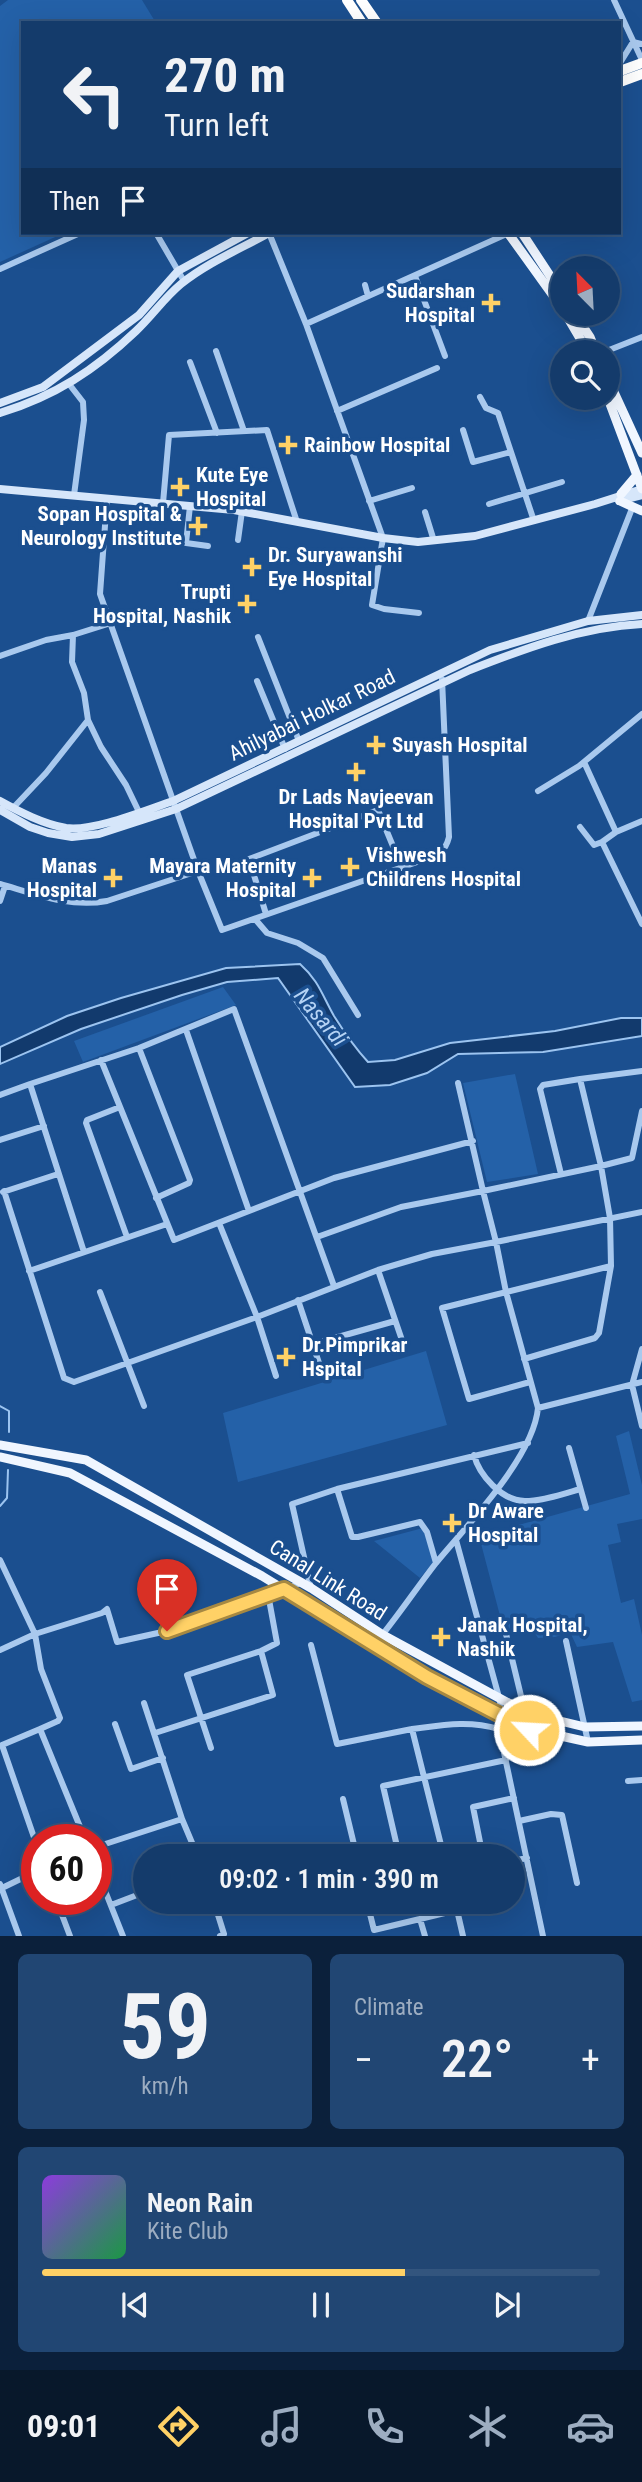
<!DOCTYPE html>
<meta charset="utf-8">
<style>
body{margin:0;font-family:"Roboto Condensed",sans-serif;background:#214673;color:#f1f3f6;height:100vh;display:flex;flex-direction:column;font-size:26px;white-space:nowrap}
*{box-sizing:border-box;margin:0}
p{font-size:23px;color:#9dadc1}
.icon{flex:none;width:38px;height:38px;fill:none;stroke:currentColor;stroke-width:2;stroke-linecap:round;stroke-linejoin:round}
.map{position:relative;height:1936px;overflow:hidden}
.panel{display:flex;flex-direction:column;gap:18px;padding:18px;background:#0b203b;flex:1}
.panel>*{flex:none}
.top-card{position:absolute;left:21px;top:21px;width:600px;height:214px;border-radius:0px;box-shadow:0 7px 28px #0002,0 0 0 2px #33557e;background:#143b6b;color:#f1f3f6;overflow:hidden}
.needle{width:46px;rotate:336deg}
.controls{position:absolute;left:550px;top:256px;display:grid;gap:14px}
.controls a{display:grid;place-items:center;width:70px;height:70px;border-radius:50%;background:#143b6b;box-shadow:0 7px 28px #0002,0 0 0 2px #33557e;font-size:35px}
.speed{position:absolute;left:21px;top:1824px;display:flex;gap:14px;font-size:35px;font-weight:700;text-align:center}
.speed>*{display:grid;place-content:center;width:91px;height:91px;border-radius:50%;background:#143b6b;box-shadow:0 7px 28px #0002,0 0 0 2px #33557e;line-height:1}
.speed .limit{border:10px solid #d22;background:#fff;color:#111}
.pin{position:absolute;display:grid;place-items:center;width:60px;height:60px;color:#fff;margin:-72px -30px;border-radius:50% 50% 50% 0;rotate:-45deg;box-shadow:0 0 7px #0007}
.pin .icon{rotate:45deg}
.me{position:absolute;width:77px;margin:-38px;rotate:295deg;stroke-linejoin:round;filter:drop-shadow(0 0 5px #0008)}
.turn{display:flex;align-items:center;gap:24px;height:147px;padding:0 28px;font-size:32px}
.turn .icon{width:91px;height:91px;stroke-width:2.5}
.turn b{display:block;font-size:49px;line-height:60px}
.then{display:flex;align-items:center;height:66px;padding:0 28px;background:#0003;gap:14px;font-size:26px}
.big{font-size:52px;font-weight:600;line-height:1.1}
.panel .widget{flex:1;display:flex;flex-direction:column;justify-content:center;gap:10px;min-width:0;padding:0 24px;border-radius:10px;background:#214673}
.panel .dial{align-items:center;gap:0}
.dial b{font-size:91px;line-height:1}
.song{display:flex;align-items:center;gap:21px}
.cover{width:84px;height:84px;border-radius:10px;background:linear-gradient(135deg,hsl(270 70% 55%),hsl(140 70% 35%))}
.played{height:7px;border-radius:4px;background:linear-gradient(90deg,#ffd166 65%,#33557e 65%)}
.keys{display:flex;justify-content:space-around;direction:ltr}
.heat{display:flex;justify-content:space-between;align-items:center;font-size:38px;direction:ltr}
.panel .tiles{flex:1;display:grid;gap:18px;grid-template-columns:1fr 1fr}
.widget:last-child{grid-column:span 2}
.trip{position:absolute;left:133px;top:1844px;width:392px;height:70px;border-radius:35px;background:#143b6b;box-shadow:0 7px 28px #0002,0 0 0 2px #33557e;font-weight:600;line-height:70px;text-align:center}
.dock{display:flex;height:112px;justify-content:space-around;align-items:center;background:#08182b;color:#9dadc1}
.dock .icon{width:49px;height:49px}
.dock .active{color:#ffd166}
.dock b{font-size:32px;color:#f1f3f6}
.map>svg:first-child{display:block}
</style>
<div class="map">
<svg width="642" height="1936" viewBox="0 0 642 1936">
<rect width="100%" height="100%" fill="#1b4f8f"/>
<path fill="#2461a8" d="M8 0H142L156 23H23V233H64L0 262V6Z
M223 987 236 1005 83 1062 74 1041Z
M515 1074 538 1174 487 1182 463 1083Z
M426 1351 447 1425 238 1482 223 1413Z
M629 1431 642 1485V1519L617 1524 621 1542 608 1545 621 1603 634 1599 642 1635V1700L632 1702 613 1642 577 1647 570 1632 555 1637 538 1638 531 1627 504 1631 479 1536 630 1494 616 1436Z
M423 1528 434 1562 420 1578 374 1541Z"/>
<path fill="#123a6d" stroke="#9cc4f0" stroke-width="2" d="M300 964C319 981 322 995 334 1016 344 1032 355 1048 368 1062L395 1060 450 1043 555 1031 621 1018H642V1036L543 1052 458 1054 427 1073 390 1085 355 1087 278 978 227 982 182 995 81 1029 0 1064V1047L67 1016 121 998 226 968Z"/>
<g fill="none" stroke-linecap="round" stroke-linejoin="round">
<path stroke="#9cc4f0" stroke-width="2" d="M0 1406 9 1411V1432
M0 1506 7 1498 8 1470"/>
<path stroke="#a9c9ee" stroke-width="6" d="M614 0 642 60
M620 63 633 42 642 44
M156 233 184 281
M269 233 306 324 383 538 372 605 384 609 419 613
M0 269 80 233
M415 276 445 356
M365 285 368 296
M306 324 509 233
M216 351 244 431
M604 352 642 337
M190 362 217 433
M69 384 83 402 84 420 74 495
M480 397 486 408 498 413 534 521
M337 411 437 368
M463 430 473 462 511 452
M107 498 100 594 198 871 222 930 420 861C435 856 445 854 449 837L442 679
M369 501 412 488
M163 503 169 435 267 430 297 522
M489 504 562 482
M190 506 186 543 208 546
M425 512 434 541
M238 540 242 511
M588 621 633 506
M111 623 73 635 72 662 84 693 88 720 101 747 126 785 139 812
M258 637 299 741
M0 656 46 640 73 635
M257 681 285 749
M584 762 616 832 602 842 642 924
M538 791 579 766 642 714
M13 808 46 773 88 720
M580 827 594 845 602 842
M616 832 642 821
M0 884C35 894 70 908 107 901L198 871
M0 901 5 886
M266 914 249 859 378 810 402 868
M255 919 267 933 298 943 323 958 358 1015
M186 1030 249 1211
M139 1048 190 1180 189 1183 156 1198
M101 1060 174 1240 334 1178 473 1141
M580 1079 642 1071
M0 1095 30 1084
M120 1107 87 1120 86 1123 127 1237
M0 1140 44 1126
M4 1191 64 1378 74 1382 257 1317 378 1270 432 1254 496 1242 483 1191 601 1166 580 1079 543 1085 540 1089 561 1174
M3 1192 58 1174
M219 1223 257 1317 276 1376
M317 1237 401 1207 483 1191 458 1083
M84 1252 30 1084 139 1048 234 1009 334 1286
M378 1270 404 1346
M29 1271 167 1224
M100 1292 144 1406
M298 1300 321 1369
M313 1344 395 1321
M642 1349 632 1385 642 1426
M524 1359 595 1338 599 1333 611 1266
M530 1382 469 1399 442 1308 611 1266 610 1218 601 1166 632 1158 642 1111
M538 1408 642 1382
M569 1448 586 1508
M474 1455C479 1475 502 1501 525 1501 543 1501 563 1494 580 1489
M456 1540 500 1701 499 1729 543 1936
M0 1560 35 1634 41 1669 60 1718 58 1721 40 1729 85 1839
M436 1563 427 1532 420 1522 358 1537H352L337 1489 528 1443
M311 1588 292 1504 337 1489
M506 1634 529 1729
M566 1641 588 1742
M311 1645 337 1744 412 1729
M374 1645C396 1619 415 1590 436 1563 468 1524 533 1458 538 1408L506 1292 496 1242 642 1212
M0 1650 35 1634 102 1613 107 1609 117 1642 167 1631 301 1583
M144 1703 182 1819 198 1857
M115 1724 131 1769 163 1758
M155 1733 273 1695 261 1651
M211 1748 187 1675 261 1651 277 1643 268 1594
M628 1781 642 1780
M343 1799 357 1857
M519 1821 551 1814 562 1815 577 1883
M441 1845 399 1855 383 1786 506 1760
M37 1846 2 1745 40 1729
M96 1847 182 1819
M444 1857 412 1729C443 1725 468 1720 499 1729
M483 1857 473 1807 514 1798
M513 1861 527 1858
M96 1868 123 1936
M0 1884 19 1936
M2 1888 37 1871
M56 1899 70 1936
M214 1902 224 1934 220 1936
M367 1902 374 1930 420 1919
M111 1905 145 1892
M457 1910 463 1936
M425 1936 420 1919 457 1910 455 1902"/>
<path stroke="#d6e6fa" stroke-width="8" d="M0 403 43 387 139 315 178 271 248 233
M0 413C55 396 95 370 136 331 152 316 164 298 181 284 207 263 240 249 269 233
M0 489 234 510 383 538 418 542 475 536 595 504 642 489
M619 501 642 495
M0 801C20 812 43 824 66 828 93 832 146 810 173 801L490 650 588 621 642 615
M0 810 30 827 48 833 72 837 99 834 176 809 470 670C526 648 582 627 642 624"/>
<path stroke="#f0f6ff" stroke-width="9" d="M508 233 562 308
M522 233 562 294
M565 313 588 352
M574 313 590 337 596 352
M607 377 642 453
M607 396 642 489
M621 494 637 475
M620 501 642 511
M0 1445 86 1460 311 1588 383 1635 527 1713 585 1727 642 1726
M0 1457 70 1473 262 1576 427 1677 529 1729 588 1742 642 1740"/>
<path stroke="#fff" stroke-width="10" d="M347 0 362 23
M361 0 377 23
M620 71 642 63
M620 82 642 74"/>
</g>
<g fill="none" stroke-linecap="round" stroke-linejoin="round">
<defs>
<path id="route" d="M167 1631 284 1589 427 1677 529 1730"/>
</defs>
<use href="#route" stroke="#a68842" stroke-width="18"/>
<use href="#route" stroke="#ffd166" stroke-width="12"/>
</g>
<g fill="#ffd166" stroke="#1b4f8f" stroke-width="2.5">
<path d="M487.5 292.5h7v7h7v7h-7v7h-7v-7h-7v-7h7z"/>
<path d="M284.5 434.5h7v7h7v7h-7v7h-7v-7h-7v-7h7z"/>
<path d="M176.5 476.5h7v7h7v7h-7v7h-7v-7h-7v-7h7z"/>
<path d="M194.5 515.5h7v7h7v7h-7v7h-7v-7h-7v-7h7z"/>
<path d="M248.5 556.5h7v7h7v7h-7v7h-7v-7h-7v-7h7z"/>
<path d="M243.5 593.5h7v7h7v7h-7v7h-7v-7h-7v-7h7z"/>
<path d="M372.5 734.5h7v7h7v7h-7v7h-7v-7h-7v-7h7z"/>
<path d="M352.5 761.5h7v7h7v7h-7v7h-7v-7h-7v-7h7z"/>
<path d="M346.5 856.5h7v7h7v7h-7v7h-7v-7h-7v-7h7z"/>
<path d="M109.5 867.5h7v7h7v7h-7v7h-7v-7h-7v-7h7z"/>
<path d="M308.5 867.5h7v7h7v7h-7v7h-7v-7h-7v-7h7z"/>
<path d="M282.5 1346.5h7v7h7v7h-7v7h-7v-7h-7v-7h7z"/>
<path d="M448.5 1512.5h7v7h7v7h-7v7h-7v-7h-7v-7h7z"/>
<path d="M437.5 1626.5h7v7h7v7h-7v7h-7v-7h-7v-7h7z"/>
</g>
<g text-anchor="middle" stroke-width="7" stroke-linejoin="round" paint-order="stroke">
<g font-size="21" font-weight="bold" fill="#fff" stroke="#1b4f8f" text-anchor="start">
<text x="475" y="298" text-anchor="end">Sudarshan<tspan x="475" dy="24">Hospital</tspan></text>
<text x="304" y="452">Rainbow Hospital</text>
<text x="196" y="482">Kute Eye<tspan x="196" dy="24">Hospital</tspan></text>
<text x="182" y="521" text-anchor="end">Sopan Hospital &amp;<tspan x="182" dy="24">Neurology Institute</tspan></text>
<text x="268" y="562">Dr. Suryawanshi<tspan x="268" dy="24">Eye Hospital</tspan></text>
<text x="231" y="599" text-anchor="end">Trupti<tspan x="231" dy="24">Hospital, Nashik</tspan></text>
<text x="392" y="752">Suyash Hospital</text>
<text x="356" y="804" text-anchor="middle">Dr Lads Navjeevan<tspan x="356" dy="24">Hospital Pvt Ltd</tspan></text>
<text x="366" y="862">Vishwesh<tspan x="366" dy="24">Childrens Hospital</tspan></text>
<text x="97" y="873" text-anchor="end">Manas<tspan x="97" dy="24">Hospital</tspan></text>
<text x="296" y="873" text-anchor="end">Mayara Maternity<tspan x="296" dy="24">Hospital</tspan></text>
<text x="302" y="1352">Dr.Pimprikar<tspan x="302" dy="24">Hspital</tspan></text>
<text x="468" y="1518">Dr Aware<tspan x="468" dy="24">Hospital</tspan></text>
<text x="457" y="1632">Janak Hospital,<tspan x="457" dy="24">Nashik</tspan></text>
</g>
<g font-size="21" fill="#fff" stroke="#1b4f8f">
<text transform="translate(312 715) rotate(-26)" y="7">Ahilyabai Holkar Road</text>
<text transform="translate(328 1580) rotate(32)" y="7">Canal Link Road</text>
</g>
<g font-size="23" font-style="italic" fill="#b5d3f5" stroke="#1b4f8f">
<text transform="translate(321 1017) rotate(50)" y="8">Nasardi</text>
</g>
</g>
</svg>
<div class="controls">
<a><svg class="needle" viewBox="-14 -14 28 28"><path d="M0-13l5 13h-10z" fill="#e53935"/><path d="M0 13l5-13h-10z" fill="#9dadc1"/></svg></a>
<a><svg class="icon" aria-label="search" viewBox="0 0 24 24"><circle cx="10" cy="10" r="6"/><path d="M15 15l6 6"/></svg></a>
</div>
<div class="speed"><div class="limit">60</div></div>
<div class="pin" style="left:167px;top:1631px;background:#d93025"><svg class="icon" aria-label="arrive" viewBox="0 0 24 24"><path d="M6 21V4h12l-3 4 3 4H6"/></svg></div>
<svg class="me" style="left:529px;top:1730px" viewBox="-20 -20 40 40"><circle r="17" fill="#ffd166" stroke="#fff" stroke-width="3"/><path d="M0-11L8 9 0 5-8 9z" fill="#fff"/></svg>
<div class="trip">09:02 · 1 min · 390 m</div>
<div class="top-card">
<div class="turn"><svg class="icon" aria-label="left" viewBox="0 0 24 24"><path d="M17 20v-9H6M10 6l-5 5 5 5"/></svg><div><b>270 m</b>Turn left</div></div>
<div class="then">Then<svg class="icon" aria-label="arrive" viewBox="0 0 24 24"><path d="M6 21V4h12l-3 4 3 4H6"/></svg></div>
</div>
</div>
<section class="panel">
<div class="tiles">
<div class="widget dial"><b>59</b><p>km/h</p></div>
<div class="widget"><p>Climate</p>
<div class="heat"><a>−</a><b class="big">22°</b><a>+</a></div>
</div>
<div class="widget">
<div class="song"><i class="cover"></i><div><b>Neon Rain</b><p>Kite Club</p></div></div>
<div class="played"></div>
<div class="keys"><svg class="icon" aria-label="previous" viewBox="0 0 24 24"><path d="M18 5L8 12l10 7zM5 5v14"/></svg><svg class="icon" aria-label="pause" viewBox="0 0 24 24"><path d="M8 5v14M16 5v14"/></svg><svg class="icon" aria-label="next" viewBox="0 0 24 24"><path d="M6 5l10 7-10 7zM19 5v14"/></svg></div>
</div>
</div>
</section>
<nav class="dock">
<b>09:01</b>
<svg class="icon active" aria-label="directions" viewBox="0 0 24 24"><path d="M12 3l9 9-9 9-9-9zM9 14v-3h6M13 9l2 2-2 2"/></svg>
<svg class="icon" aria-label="music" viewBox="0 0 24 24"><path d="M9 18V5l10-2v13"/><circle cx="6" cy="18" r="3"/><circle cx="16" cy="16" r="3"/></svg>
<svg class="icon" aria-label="phone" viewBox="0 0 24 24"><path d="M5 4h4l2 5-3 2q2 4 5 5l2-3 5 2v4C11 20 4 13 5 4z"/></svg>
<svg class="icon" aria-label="climate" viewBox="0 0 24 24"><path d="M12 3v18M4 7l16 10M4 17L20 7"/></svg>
<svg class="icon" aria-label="car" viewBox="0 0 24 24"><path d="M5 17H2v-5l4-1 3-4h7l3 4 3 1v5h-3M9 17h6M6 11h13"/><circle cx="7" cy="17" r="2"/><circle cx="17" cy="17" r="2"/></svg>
</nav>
